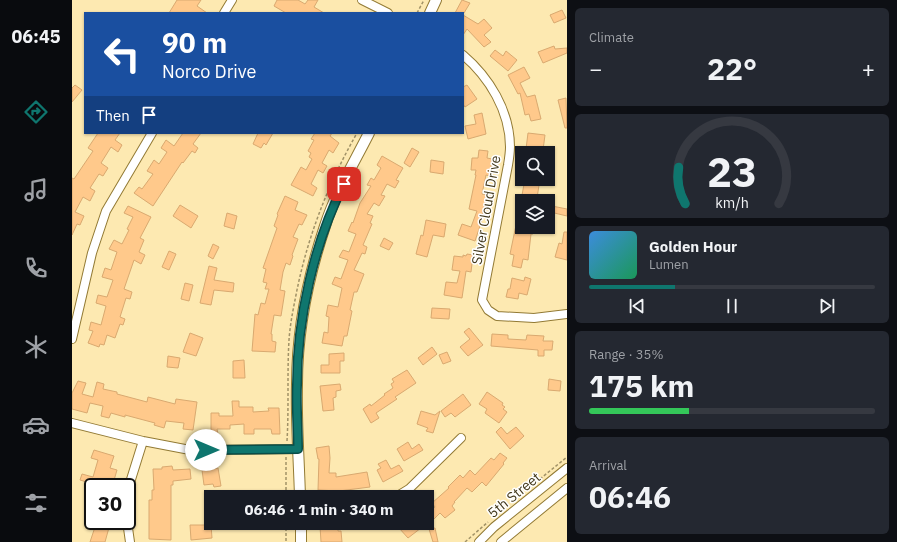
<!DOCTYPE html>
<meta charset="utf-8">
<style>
body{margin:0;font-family:"IBM Plex Sans",sans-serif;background:#242831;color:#f1f3f6;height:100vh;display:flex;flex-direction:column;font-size:15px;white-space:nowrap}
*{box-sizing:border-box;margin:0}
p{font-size:13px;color:#9ea1a6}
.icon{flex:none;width:22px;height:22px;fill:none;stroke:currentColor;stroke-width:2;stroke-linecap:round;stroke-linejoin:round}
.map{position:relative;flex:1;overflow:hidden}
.panel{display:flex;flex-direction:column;gap:8px;padding:8px;background:#0d0f14;width:330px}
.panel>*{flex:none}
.hud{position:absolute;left:12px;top:12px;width:380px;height:122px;border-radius:0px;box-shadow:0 1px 3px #0004;background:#1a4fa0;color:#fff;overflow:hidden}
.controls{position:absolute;left:443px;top:146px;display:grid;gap:8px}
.controls a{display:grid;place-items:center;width:40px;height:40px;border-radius:0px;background:#171b24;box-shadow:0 1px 3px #0004;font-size:20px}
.speed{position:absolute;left:12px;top:478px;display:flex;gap:8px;font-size:20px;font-weight:700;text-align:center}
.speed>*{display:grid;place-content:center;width:52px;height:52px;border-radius:50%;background:#171b24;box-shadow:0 1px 3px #0004;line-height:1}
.speed .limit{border:2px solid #111;border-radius:6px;background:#fff;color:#111}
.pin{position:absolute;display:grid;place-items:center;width:34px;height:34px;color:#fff;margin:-17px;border-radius:8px;box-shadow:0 2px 6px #0006}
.me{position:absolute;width:44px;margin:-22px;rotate:90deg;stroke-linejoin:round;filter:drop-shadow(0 0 3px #0008)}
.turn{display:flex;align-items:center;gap:14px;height:84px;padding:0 12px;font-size:18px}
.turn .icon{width:52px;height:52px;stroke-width:2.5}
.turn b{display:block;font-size:28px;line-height:34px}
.then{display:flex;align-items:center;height:38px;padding:0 12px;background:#0003;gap:8px;font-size:15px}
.big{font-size:30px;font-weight:700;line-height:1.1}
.panel .tile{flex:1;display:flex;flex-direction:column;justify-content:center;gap:6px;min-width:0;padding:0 14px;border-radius:6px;background:#242831}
.panel .dial{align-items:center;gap:0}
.dial svg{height:104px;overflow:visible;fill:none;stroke:#363941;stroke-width:7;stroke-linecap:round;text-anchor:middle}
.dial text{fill:#f1f3f6;stroke:none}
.song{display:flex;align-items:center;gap:12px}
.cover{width:48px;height:48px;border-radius:6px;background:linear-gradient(135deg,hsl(210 70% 55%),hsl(150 70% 35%))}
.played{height:4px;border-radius:2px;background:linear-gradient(90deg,#0f766e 30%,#363941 30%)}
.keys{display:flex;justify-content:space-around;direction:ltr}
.heat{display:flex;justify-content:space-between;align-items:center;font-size:22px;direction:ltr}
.charge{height:6px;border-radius:3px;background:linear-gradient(90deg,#34c759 35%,#363941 0)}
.trip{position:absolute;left:132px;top:490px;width:230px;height:40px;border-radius:0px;background:#171b24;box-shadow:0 1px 3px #0004;font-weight:700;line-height:40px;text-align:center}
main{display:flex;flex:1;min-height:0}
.tab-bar{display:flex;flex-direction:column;width:72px;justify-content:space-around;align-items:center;background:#090b0e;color:#9ea1a6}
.tab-bar .icon{width:28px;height:28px}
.tab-bar .selected{color:#0f766e}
.tab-bar b{font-size:18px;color:#f1f3f6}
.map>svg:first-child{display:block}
</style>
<main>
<nav class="tab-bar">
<b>06:45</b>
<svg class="icon selected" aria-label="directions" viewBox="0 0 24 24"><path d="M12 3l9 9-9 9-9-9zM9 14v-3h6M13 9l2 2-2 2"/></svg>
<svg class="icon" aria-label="music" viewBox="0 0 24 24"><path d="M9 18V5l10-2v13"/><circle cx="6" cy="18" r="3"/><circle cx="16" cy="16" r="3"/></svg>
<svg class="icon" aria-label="phone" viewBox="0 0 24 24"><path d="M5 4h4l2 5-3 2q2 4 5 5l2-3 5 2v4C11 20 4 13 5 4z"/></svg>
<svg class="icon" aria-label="climate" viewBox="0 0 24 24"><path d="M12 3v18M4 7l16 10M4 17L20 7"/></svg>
<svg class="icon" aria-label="car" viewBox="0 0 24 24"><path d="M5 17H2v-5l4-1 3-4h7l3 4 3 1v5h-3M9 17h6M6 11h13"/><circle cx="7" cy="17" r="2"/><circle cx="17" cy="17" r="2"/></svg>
<svg class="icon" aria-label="filters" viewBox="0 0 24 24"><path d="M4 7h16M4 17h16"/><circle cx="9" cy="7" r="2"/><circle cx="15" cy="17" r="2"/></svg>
</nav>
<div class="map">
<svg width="495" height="542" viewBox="0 0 495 542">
<rect width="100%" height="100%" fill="#fde9b1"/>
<path fill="#ffc98b" stroke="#d9a970" d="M105 0H129L125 6 135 13H97Z
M205 0H226L233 4 236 0H246L242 7 252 13H214L202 6Z
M390 0 398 3 392 13H383Z
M490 10 494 18 482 23 478 15Z
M391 15 406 24 412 19 420 28 412 35 419 42 412 47 395 29 391 35Z
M482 46 483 49 495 48V53L471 63 466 52Z
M423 50 431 56 434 51 445 60 436 71 418 56Z
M452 67 458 78 448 83 455 97 463 95 469 119 459 121 457 114 453 115 448 93 446 94 436 75Z
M3 85 10 90 0 102V88Z
M395 85 405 99 393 107 391 104V87Z
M494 98 495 128H493L486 100Z
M410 113 414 134 396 139 393 126 404 124 402 115Z
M26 133H48L43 140 50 145 46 152 39 147 29 163 36 168 31 176 27 174 18 188 23 191 18 201 11 197 3 212 12 216 8 225 5 224 0 235V178L2 179 21 151 16 148Z
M111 133H129L121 144 126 148 123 153 120 151 111 163 110 162 81 206 62 193 67 187 70 189 81 174 75 171 82 160 87 164 95 152 89 148 94 140 102 146Z
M186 133H201L194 145 192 143 189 148 181 144Z
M243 133H260L258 136 267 143 261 153 257 150 250 163 255 166 251 173 246 170 239 184 245 188 241 196 219 185 229 167 234 170 240 159 237 157 239 153 236 151 242 140 239 139Z
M456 133 473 135 471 150H468L467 153H459L460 149H454Z
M340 148 347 152 338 167 332 163Z
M407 150 416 151 415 158 420 159 418 176 414 175 410 194 415 195 409 219 410 220 403 241 386 235 390 224 399 227 405 211 397 209 404 175H403L404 170H399L400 158H406Z
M310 156 331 168 324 180 327 181 323 188 315 184 309 195 313 196 307 206 302 203 295 214 301 216 298 223 300 224 291 245 295 247 293 254 290 253 282 270 292 274 285 292H282L278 310 280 311 275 336H272L270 346 250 343 252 332 256 333 257 317 254 316 256 305 266 307 270 288 260 284 263 277 269 279 276 260 267 257 271 250 277 252 284 234 276 231 280 222 281 223 288 203 299 186 295 185 299 178 302 180 309 168 305 165Z
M359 160 372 162 371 174 358 172Z
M453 179H468L465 198 450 195Z
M213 196 226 202 223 210 235 215 230 225 227 224 221 237 226 239 220 255 221 256 218 265 214 263 211 272 208 290 213 291 209 316 202 315 199 334H200V341L204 342 203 352 180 351 183 314 186 315 189 303 193 304 197 289H193L195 283 191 282 194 269 191 268 205 228 202 226 206 215 205 214Z
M108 205 126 216 119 228 101 216Z
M56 206 79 217 68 238 72 240 67 252 73 255 69 264 62 260 52 289 60 292 58 299 54 298 48 317 53 319 51 325 48 324 43 338 35 335 32 345 28 344 27 347 16 343 21 331 17 330 19 322 29 325 34 306 24 303 26 295 35 297 41 280 30 277 33 268 39 270 45 252 37 249 42 240 50 244 57 230 55 229 61 217 52 213Z
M448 206H450V227H463L461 234H459L456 260 451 259 449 268 440 266 442 255 438 254Z
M480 206 495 209V216L478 212Z
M155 213 165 216 162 229 152 226Z
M354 220 374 224 372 237 361 235 355 257 344 254 349 235 351 236Z
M492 232H495V260L483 257 487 243 490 244Z
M312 238 321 243 317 250 308 246Z
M141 244 147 247 141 259 136 256Z
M97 251 104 254 97 270 90 267Z
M395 254 401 255 399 272 394 271 390 298 372 295 374 282 385 283 388 271 380 270 382 256 391 257V255L394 256Z
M137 266 145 268 142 280 162 283 161 292 142 290 139 305 128 303Z
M453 277 459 279 455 295 447 293 446 299 434 297 436 289H438L440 278 452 281Z
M113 283 121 285 117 301 109 299Z
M360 308 378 309 377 319 359 318Z
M397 328 411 345 396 356 388 347 398 339 392 332Z
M118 333 131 338 124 356 111 352Z
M420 334 436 335V339L454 340 455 335 472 336 471 341H481L480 350H472V356H466V350L419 346Z
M360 347 365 354 351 365 346 358Z
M375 352 379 361 371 364 367 355Z
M272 353V361H268V373H249V365H257V354Z
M96 356 108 358 106 368 95 367Z
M172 360 173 378H161V361Z
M335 370 344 383 323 397 325 399 304 413 307 418 299 423 291 409 298 404 299 406 313 395 312 394 321 388 319 384 322 382 320 379Z
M477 379 489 381 488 391 476 390Z
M6 381 14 383 10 394 21 397 25 382 32 384 31 389 45 392V394L75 402 76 397 103 404 104 399 125 402 121 430 111 429 112 423 94 421 92 428 82 425 83 423 53 415V417L39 413 37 418 29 416 31 406 18 403 15 413 0 409V393Z
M268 384 269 390 264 391V397L261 398 262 410 251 411 248 386Z
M415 392 431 403 430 405 433 407 431 409 435 412 427 423 413 413 415 409 407 404Z
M391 394 399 405 383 417 379 413 373 417 369 411Z
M160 401H167V407H181V412L197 411 196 408H207L208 434H200L199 429H182V434H172V424L158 425V429H145L146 434H139V413H147V416H161Z
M349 411 363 415 368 411 361 433 354 431 356 428 345 424Z
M429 427 435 434 444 427 452 436 438 449 424 432Z
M336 442 340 449 347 444 351 450 332 461 325 449Z
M257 446 258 458 257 473H264V477L295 472 298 487 267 491 246 490 247 459H246L244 448Z
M22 450 42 456 38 468 45 470 40 487H21V502L14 500 18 483 8 480 10 474 21 477 26 460 19 458Z
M428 453 435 458 431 463 432 464 414 486 410 482 400 492 395 488 382 502H383L380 506 383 510 373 518 368 513 361 520 356 513 363 507 360 503 377 488 376 487 388 475 391 478 398 470 403 475 419 458 422 460Z
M314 460 319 469 327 465 331 471 311 482 305 470 309 468 306 464Z
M100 466 101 470 118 469 119 479 101 481V485H99V540L77 539V500H80V490H82L81 469H90V467Z
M146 468 149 486 142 487 141 484 132 485 130 470Z
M25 521H31V523L38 524 33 542H18Z
M333 523H345L349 528 336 538 327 528Z
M118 525H139L140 538 119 540Z
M248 526H266V531H269L270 542H249Z
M363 528 366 542H361L357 529Z"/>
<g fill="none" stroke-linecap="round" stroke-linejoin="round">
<defs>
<path id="minor" d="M290 0 316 13
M152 13 160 0
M391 55C417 77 438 111 438 147 438 153 437 159 436 165L410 300 416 310 425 316 462 318 495 314
M0 339 20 253 34 211 80 133
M0 423 71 441 118 450 226 449
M324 497 337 489 389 438
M55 506 56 489 71 441
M55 521 58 542
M407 542 422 527 495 468
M429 542 495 488"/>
<path id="major" d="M358 13 364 0
M228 497C227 460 224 422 225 384 225 331 236 277 253 226 263 194 282 163 297 133
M229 523V542"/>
</defs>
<use href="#minor" stroke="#927a34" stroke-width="10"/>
<use href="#major" stroke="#927a34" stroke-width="12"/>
<path stroke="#a19267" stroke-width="1.5" stroke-dasharray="3 2" stroke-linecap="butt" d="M345 13 352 0
M215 441C217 408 215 374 217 340 218 325 221 310 224 295 235 238 256 184 285 133
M214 457V497
M468 479 495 457
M214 523V542
M393 542 416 522"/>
<use href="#minor" stroke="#fff" stroke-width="8"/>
<use href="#major" stroke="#fff" stroke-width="10"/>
</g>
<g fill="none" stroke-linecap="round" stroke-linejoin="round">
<defs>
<path id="route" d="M134 450 226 449C226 428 224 406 225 385 225 319 242 243 272 184"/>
</defs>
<use href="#route" stroke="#0a4d48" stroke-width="10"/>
<use href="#route" stroke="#0f766e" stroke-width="7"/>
</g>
<g text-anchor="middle" stroke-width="3" stroke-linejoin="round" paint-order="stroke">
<g font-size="14" fill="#43391c" stroke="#fff">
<text transform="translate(414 210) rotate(-80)" y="5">Silver Cloud Drive</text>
<text transform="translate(442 495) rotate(-39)" y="5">5th Street</text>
</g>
</g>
</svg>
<div class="controls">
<a><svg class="icon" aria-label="search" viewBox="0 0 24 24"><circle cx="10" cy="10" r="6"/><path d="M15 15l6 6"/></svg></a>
<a><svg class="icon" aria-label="layers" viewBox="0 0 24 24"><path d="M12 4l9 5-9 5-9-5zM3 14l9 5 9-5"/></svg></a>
</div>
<div class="speed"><div class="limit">30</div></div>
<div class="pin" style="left:272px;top:184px;background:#d93025"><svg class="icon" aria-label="arrive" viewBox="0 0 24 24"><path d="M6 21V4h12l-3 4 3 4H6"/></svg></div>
<svg class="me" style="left:134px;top:450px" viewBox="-20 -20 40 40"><circle r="19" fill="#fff"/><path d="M0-13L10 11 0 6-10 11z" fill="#0f766e"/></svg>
<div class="trip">06:46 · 1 min · 340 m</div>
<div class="hud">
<div class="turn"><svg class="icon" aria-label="left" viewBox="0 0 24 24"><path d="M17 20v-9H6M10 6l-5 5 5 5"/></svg><div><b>90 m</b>Norco Drive</div></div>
<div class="then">Then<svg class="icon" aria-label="arrive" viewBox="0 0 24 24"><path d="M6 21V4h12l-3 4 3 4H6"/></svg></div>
</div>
</div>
<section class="panel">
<div class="tile"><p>Climate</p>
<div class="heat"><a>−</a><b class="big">22°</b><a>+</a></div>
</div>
<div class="tile dial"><svg viewBox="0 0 100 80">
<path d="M14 69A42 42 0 1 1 86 69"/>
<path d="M14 69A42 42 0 0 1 9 41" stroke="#0f766e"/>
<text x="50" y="56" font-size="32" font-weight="700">23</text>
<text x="50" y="72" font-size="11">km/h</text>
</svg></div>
<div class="tile">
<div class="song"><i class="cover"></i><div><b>Golden Hour</b><p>Lumen</p></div></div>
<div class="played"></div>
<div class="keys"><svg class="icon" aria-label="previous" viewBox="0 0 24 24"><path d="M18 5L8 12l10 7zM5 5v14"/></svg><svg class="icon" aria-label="pause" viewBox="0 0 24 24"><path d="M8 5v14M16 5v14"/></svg><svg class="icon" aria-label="next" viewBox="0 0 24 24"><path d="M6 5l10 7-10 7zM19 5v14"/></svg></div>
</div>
<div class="tile"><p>Range · 35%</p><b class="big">175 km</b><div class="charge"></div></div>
<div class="tile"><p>Arrival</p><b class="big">06:46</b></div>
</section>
</main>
